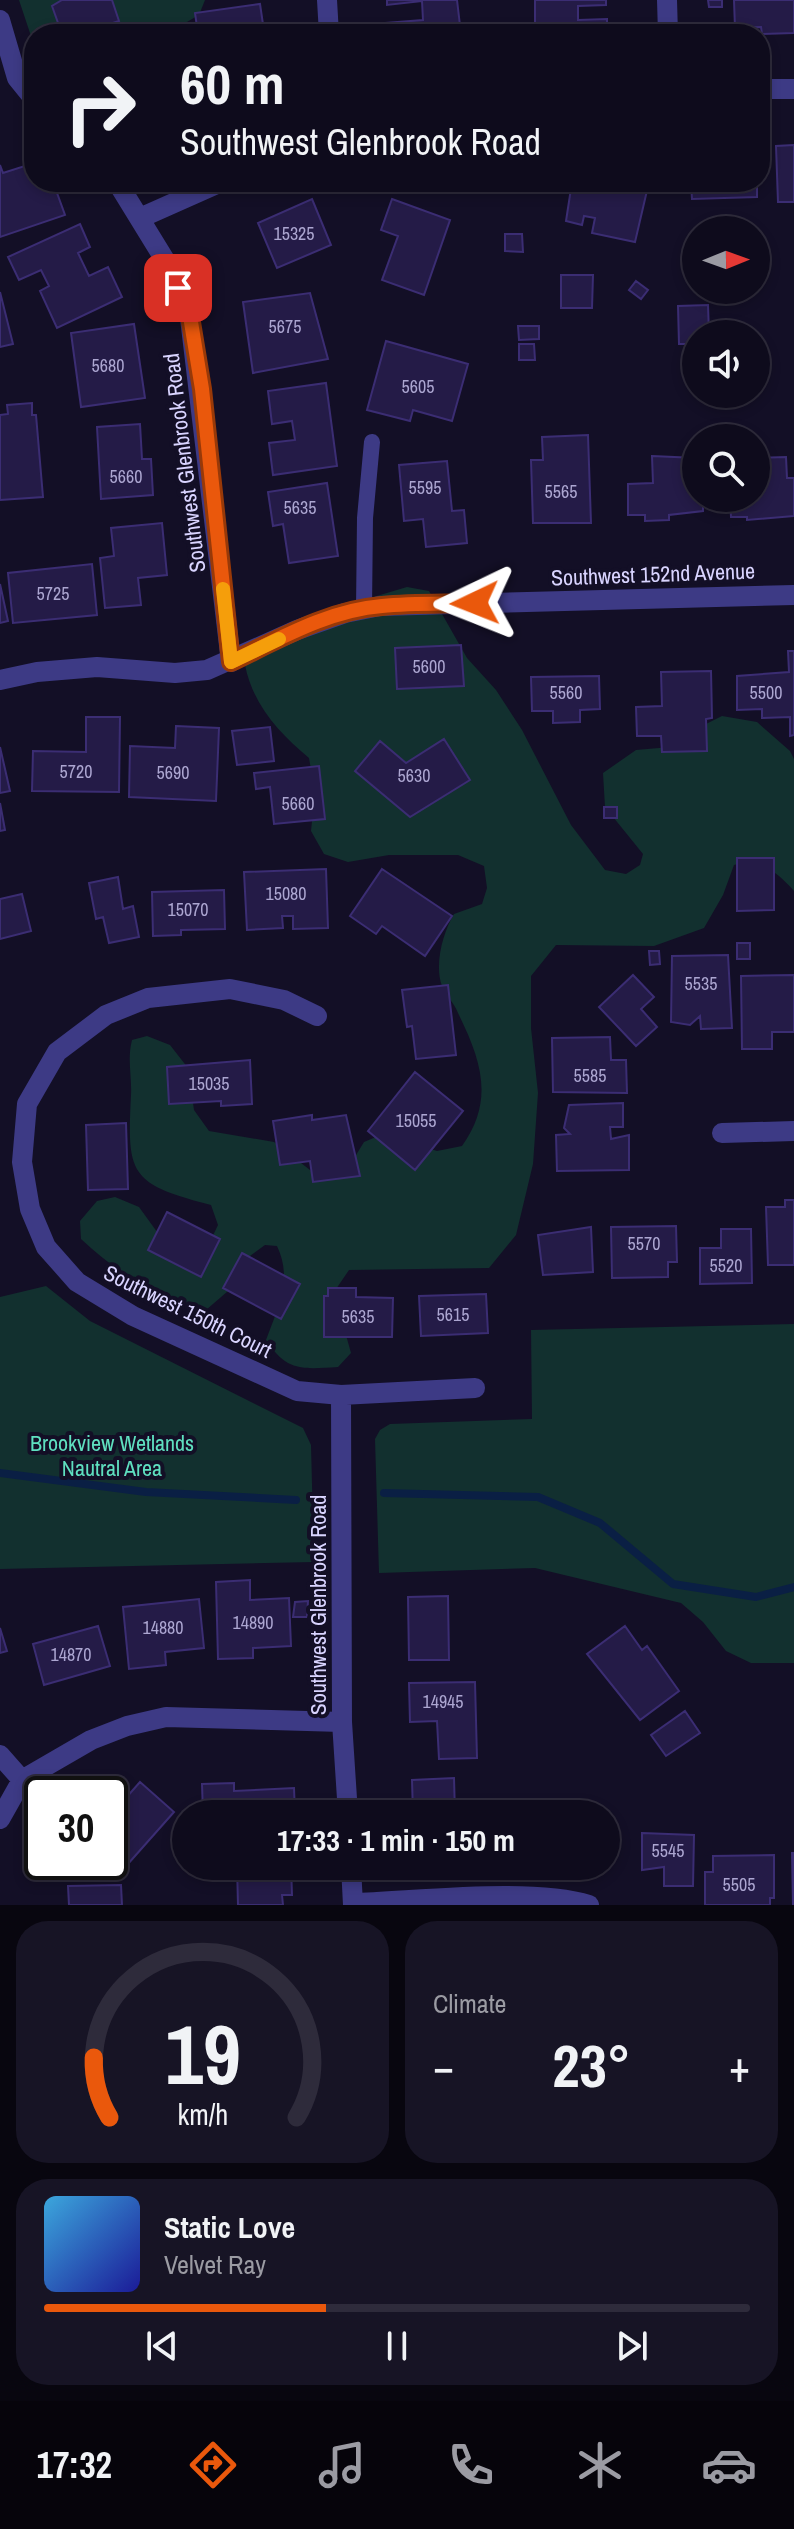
<!DOCTYPE html>
<meta charset="utf-8">
<style>
body{margin:0;font-family:"Archivo Narrow",sans-serif;background:#171425;color:#f1f3f6;height:100vh;display:flex;flex-direction:column;font-size:30px;white-space:nowrap}
*{box-sizing:border-box;margin:0}
p{font-size:26px;color:#9b9ba3}
.icon{flex:none;width:44px;height:44px;fill:none;stroke:currentColor;stroke-width:2;stroke-linecap:round;stroke-linejoin:round}
.map{position:relative;height:1905px;overflow:hidden}
.side{display:flex;flex-direction:column;gap:16px;padding:16px;background:#08060f;flex:1}
.side>*{flex:none}
.guide{position:absolute;left:24px;top:24px;width:746px;height:168px;border-radius:32px;box-shadow:0 4px 12px #0003,0 0 0 2px #2e2b3b;background:#0e0b1c;color:#f1f3f6;overflow:hidden}
.needle{width:52px;rotate:89deg}
.controls{position:absolute;left:682px;top:216px;display:grid;gap:16px}
.controls a{display:grid;place-items:center;width:88px;height:88px;border-radius:50%;background:#0e0b1c;box-shadow:0 4px 12px #0003,0 0 0 2px #2e2b3b;font-size:40px}
.speed{position:absolute;left:24px;top:1776px;display:flex;gap:16px;font-size:40px;font-weight:700;text-align:center}
.speed>*{display:grid;place-content:center;width:104px;height:104px;border-radius:50%;background:#0e0b1c;box-shadow:0 4px 12px #0003,0 0 0 2px #2e2b3b;line-height:1}
.speed .limit{border:4px solid #111;border-radius:12px;background:#fff;color:#111}
.pin{position:absolute;display:grid;place-items:center;width:68px;height:68px;color:#fff;margin:-34px;border-radius:16px;box-shadow:0 4px 12px #0006}
.me{position:absolute;width:88px;margin:-44px;rotate:268deg;stroke-linejoin:round;filter:drop-shadow(0 0 6px #0008)}
.turn{display:flex;align-items:center;gap:28px;height:168px;padding:0 24px;font-size:36px}
.turn .icon{width:104px;height:104px;stroke-width:2.5}
.turn b{display:block;font-size:56px;line-height:68px}
.big{font-size:60px;font-weight:700;line-height:1.1}
.side .tile{flex:1;display:flex;flex-direction:column;justify-content:center;gap:12px;min-width:0;padding:0 28px;border-radius:32px;background:#171425}
.side .dial{align-items:center;gap:0}
.dial svg{height:208px;overflow:visible;fill:none;stroke:#2e2b3b;stroke-width:7;stroke-linecap:round;text-anchor:middle}
.dial text{fill:#f1f3f6;stroke:none}
.song{display:flex;align-items:center;gap:24px}
.cover{width:96px;height:96px;border-radius:12px;background:linear-gradient(135deg,hsl(200 70% 55%),hsl(240 70% 35%))}
.played{height:8px;border-radius:4px;background:linear-gradient(90deg,#ea580c 40%,#2e2b3b 40%)}
.keys{display:flex;justify-content:space-around;direction:ltr}
.heat{display:flex;justify-content:space-between;align-items:center;font-size:44px;direction:ltr}
.side .tiles{flex:1;display:grid;gap:16px;grid-template-columns:1fr 1fr}
.tile:last-child{grid-column:span 2}
.trip{position:absolute;left:172px;top:1800px;width:448px;height:80px;border-radius:40px;background:#0e0b1c;box-shadow:0 4px 12px #0003,0 0 0 2px #2e2b3b;font-weight:700;line-height:80px;text-align:center}
.tab-bar{display:flex;height:128px;justify-content:space-around;align-items:center;background:#06040b;color:#9b9ba3}
.tab-bar .icon{width:56px;height:56px}
.tab-bar .current{color:#ea580c}
.tab-bar b{font-size:36px;color:#f1f3f6}
.map>svg:first-child{display:block}
</style>
<div class="map">
<svg width="794" height="1905" viewBox="0 0 794 1905">
<rect width="100%" height="100%" fill="#130f26"/>
<path fill="#12302f" d="M19 0H205L199 15 166 34H34V45Z
M407 587 429 591 467 658 496 690 522 730 571 825 605 870 626 874 640 865 643 854 605 807 603 773 636 750 682 746 704 725 722 716 757 722 790 751 794 759V891C777 872 759 857 734 865L723 895 704 928 654 946 556 945 531 976V1028L538 1093 533 1164 516 1235 489 1268 349 1270 334 1292 351 1353 338 1367C302 1369 287 1372 266 1340 278 1308 293 1279 277 1246L265 1245 250 1256 235 1285 206 1310C157 1297 118 1274 81 1239L80 1221 97 1201 115 1197 139 1207 160 1236 206 1250 218 1225 211 1205C129 1184 127 1174 131 1095 132 1076 127 1059 132 1040L147 1036 170 1045 188 1068 194 1110 209 1131 274 1142 319 1177 345 1173 364 1142 383 1134 437 1151 462 1146C495 1100 481 1060 458 1013 454 1003 446 995 442 986 434 965 443 932 454 914L482 904 487 888 484 866 458 855H389L348 862 324 854 311 831 315 793 309 758C279 733 253 705 245 665L264 640 316 614Z
M46 1286 90 1321 303 1428 311 1445 314 1562 0 1569V1297Z
M794 1324V1663H751L726 1651 703 1622 681 1603 535 1568 379 1573 375 1439 380 1430 390 1424 532 1419 531 1330Z"/>
<g fill="none" stroke-linecap="round" stroke-linejoin="round">
<path stroke="#0a1f44" stroke-width="8" d="M0 1473 146 1492 296 1500
M384 1493 538 1497 600 1523 673 1584 756 1597 794 1587"/>
</g>
<path fill="#241b47" stroke="#3b2d73" stroke-width="2" d="M62 0H112L119 21 78 34H62L52 6Z
M387 0H457L461 34H387L386 23 423 20 422 1 387 5Z
M535 0H606V5L578 6V20L607 19V34H546L545 24H535Z
M708 0H722V7H709Z
M734 0H794V33L762 34 761 27 735 28Z
M260 4 264 31 258 34H198L195 13Z
M166 26 170 34H145Z
M794 145V202H778L776 146Z
M34 163V182H53L65 215 0 237V165L3 173Z
M572 182H611V189L613 182H649L635 242 592 233 595 218 584 216 582 225 566 221Z
M691 182H757V197L692 199Z
M312 199 331 245 277 268 258 223Z
M392 199 450 220 424 295 382 280 398 236 381 230Z
M80 224 90 247 78 253 89 276 108 267 122 297 57 328 40 291 49 286 41 270 19 280 8 257Z
M505 234H522L523 252 505 251Z
M561 275H593L592 308H561Z
M636 281 648 290 641 299 629 290Z
M0 292 13 344 0 347Z
M310 293 328 359 253 373 243 302Z
M708 305 709 334H696V344H679L678 306Z
M134 324 145 398 81 407 71 333Z
M518 326H539V339L519 340Z
M386 341 468 364 452 421 413 410 410 421 367 410Z
M519 344H534L535 360H519Z
M326 383 337 466 273 475 269 443 295 440 292 421 272 424 268 391Z
M32 403V415H36L43 497 0 500V415L8 414 7 405Z
M140 424 142 459H151L153 495 101 499 97 427Z
M588 435 591 523H533L531 460H543L542 437Z
M652 456 696 458V498H703V511L669 515V520L645 521V515H628V484L653 483Z
M786 457 787 478H794V516L747 520V517H731L730 498H756V458Z
M447 461 452 511 464 510 467 543 426 547 423 519 404 521 399 465Z
M327 483 338 556 289 563 283 524 273 526 268 492Z
M162 523 167 575 138 578 141 605 105 608 100 558 114 556 111 528Z
M92 564 97 615 13 623 8 573Z
M0 584 8 621 0 623Z
M461 645 464 686 397 689 395 648Z
M788 651H794V735L790 736V717L762 718V709L737 710V676L789 672Z
M711 671 712 718 706 719 707 751 662 752 661 736H637L636 707 662 706 661 672Z
M599 676 600 709 580 710V722L553 723V711H532L531 677Z
M86 717H120L119 792 32 791 33 751 86 752Z
M176 726 219 728 216 801 129 797 130 746 175 748Z
M270 727 274 761 237 765 232 731Z
M444 739 470 780 410 817 355 771 380 741 406 763Z
M0 747 10 791 0 793Z
M319 766 325 819 274 824 270 787 256 789 254 773Z
M0 803 5 830 0 831Z
M604 807H617V818H604Z
M737 858H774V910L737 911Z
M326 869 328 928 293 929V916H282L283 928 247 930 244 872Z
M382 869 452 916 425 956 382 926 376 934 350 916Z
M118 877 123 909 133 906 139 937 109 943 103 917 96 919 89 883Z
M224 890 225 929 181 930V935L153 936 152 892Z
M22 894 31 931 0 939V899Z
M737 943H750V959H737Z
M649 951H659L660 964 650 965Z
M728 955 732 1028 701 1029 700 1016 690 1025 671 1022 672 956Z
M633 975 654 997 641 1009 657 1027 636 1046 599 1007Z
M794 975V1032H772V1049H742L741 976Z
M448 985 456 1055 416 1059 412 1026 407 1027 402 990Z
M610 1037 611 1060H626L627 1093 553 1092 552 1038Z
M250 1060 252 1104 221 1106V1101L169 1104 167 1067Z
M415 1072 463 1111 415 1170 368 1131Z
M623 1103V1127H610L611 1139 629 1135V1170L557 1171 556 1135 570 1134 564 1128 569 1105Z
M312 1115V1120L346 1115 360 1176 313 1182 310 1161 280 1165 273 1121Z
M126 1123 128 1189 88 1190 86 1125Z
M785 1200H794V1265H768L766 1207H785Z
M167 1212 220 1239 201 1277 148 1250Z
M676 1226 677 1262H668V1277L612 1278 611 1227Z
M591 1227 593 1272 543 1275 538 1235Z
M721 1229H751L752 1283 700 1284V1248H721Z
M242 1253 300 1284 281 1319 223 1288Z
M328 1288H356V1297L393 1298 392 1337H324V1296H328Z
M486 1294 488 1333 421 1336 419 1296Z
M250 1580V1600L289 1598 291 1646 253 1648V1658L218 1659 216 1582Z
M448 1596 449 1660H409L408 1597Z
M199 1599 204 1648 165 1652 166 1665 129 1669 123 1607Z
M308 1601 307 1617H293L295 1602Z
M98 1626 110 1666 44 1685 33 1644Z
M625 1626 642 1650 647 1646 679 1691 640 1720 587 1654Z
M0 1628 7 1651 0 1653Z
M475 1682 477 1758 439 1759 437 1721 410 1722 409 1683Z
M685 1711 700 1733 666 1756 651 1735Z
M454 1778 455 1814H413L412 1780Z
M140 1782 174 1812 127 1865 110 1850V1816Z
M234 1783V1791L294 1788 295 1814H203L202 1784Z
M642 1833 694 1835 693 1886H664V1867L642 1870Z
M792 1853H794V1905H793Z
M774 1855V1898H770V1905H705V1872H713V1856Z
M237 1866H291L292 1895H282L283 1905H238Z
M121 1885 122 1905H69L68 1886Z"/>
<g fill="none" stroke-linecap="round" stroke-linejoin="round">
<path stroke="#3d3a85" stroke-width="16" d="M364 609 365 518 372 442"/>
<path stroke="#3d3a85" stroke-width="20" d="M327 0 329 34
M667 0 668 34
M0 20 17 78 34 99
M760 89H794
M117 182 168 265 189 310 231 662
M140 218 221 182
M0 680 37 672 97 667 175 673 207 670 297 630 345 613 380 606 794 595
M317 1016 284 1000 230 989 148 998 106 1015 57 1052 27 1104 22 1162 30 1209 46 1247 77 1282 133 1316 297 1391 341 1395 475 1388
M722 1133 794 1131
M341 1395 342 1722 348 1814
M0 1755 22 1780
M0 1819 22 1780 91 1740 127 1726 166 1717 342 1722
M351 1866 353 1905
M353 1903C417 1901 532 1887 589 1905"/>
</g>
<g fill="none" stroke-linecap="round" stroke-linejoin="round">
<defs>
<path id="route" d="M178 288 189 310 202 389 231 662C279 639 329 610 382 606 413 603 444 604 475 603"/>
</defs>
<use href="#route" stroke="#983908" stroke-width="20"/>
<use href="#route" stroke="#ea580c" stroke-width="14"/>
<path stroke="#f59e0b" stroke-width="14" d="M223 589 231 662 279 639"/>
</g>
<g text-anchor="middle" stroke-width="8" stroke-linejoin="round" paint-order="stroke">
<g font-size="18" fill="#aca6d1">
<text x="294" y="240">15325</text>
<text x="285" y="333">5675</text>
<text x="108" y="372">5680</text>
<text x="418" y="393">5605</text>
<text x="126" y="483">5660</text>
<text x="425" y="494">5595</text>
<text x="561" y="498">5565</text>
<text x="300" y="514">5635</text>
<text x="53" y="600">5725</text>
<text x="429" y="673">5600</text>
<text x="566" y="699">5560</text>
<text x="766" y="699">5500</text>
<text x="76" y="778">5720</text>
<text x="173" y="779">5690</text>
<text x="414" y="782">5630</text>
<text x="298" y="810">5660</text>
<text x="286" y="900">15080</text>
<text x="188" y="916">15070</text>
<text x="701" y="990">5535</text>
<text x="590" y="1082">5585</text>
<text x="209" y="1090">15035</text>
<text x="416" y="1127">15055</text>
<text x="644" y="1250">5570</text>
<text x="726" y="1272">5520</text>
<text x="453" y="1321">5615</text>
<text x="358" y="1323">5635</text>
<text x="253" y="1629">14890</text>
<text x="163" y="1634">14880</text>
<text x="71" y="1661">14870</text>
<text x="443" y="1708">14945</text>
<text x="668" y="1857">5545</text>
<text x="739" y="1891">5505</text>
</g>
<g font-size="22" fill="#d9d4ff" stroke="#130f26">
<text transform="translate(184 463) rotate(-97)" y="8">Southwest Glenbrook Road</text>
<text transform="translate(653 574) rotate(-2)" y="8">Southwest 152nd Avenue</text>
<text transform="translate(188 1311) rotate(26)" y="8">Southwest 150th Court</text>
<text transform="translate(318 1605) rotate(-90)" y="8">Southwest Glenbrook Road</text>
</g>
<g font-size="22" fill="#5fe0c0" stroke="#130f26">
<text x="112" y="1451">Brookview Wetlands<tspan x="112" dy="25">Nautral Area</tspan></text>
</g>
</g>
</svg>
<div class="controls">
<a><svg class="needle" viewBox="-14 -14 28 28"><path d="M0-13l5 13h-10z" fill="#e53935"/><path d="M0 13l5-13h-10z" fill="#9b9ba3"/></svg></a>
<a><svg class="icon" aria-label="sound" viewBox="0 0 24 24"><path d="M4 9h4l5-4v14l-5-4H4zM17 9q2 3 0 6"/></svg></a>
<a><svg class="icon" aria-label="search" viewBox="0 0 24 24"><circle cx="10" cy="10" r="6"/><path d="M15 15l6 6"/></svg></a>
</div>
<div class="speed"><div class="limit">30</div></div>
<div class="pin" style="left:178px;top:288px;background:#d93025"><svg class="icon" aria-label="arrive" viewBox="0 0 24 24"><path d="M6 21V4h12l-3 4 3 4H6"/></svg></div>
<svg class="me" style="left:475px;top:603px" viewBox="-20 -20 40 40"><path d="M0-17L14 15 0 8-14 15z" fill="#ea580c" stroke="#fff" stroke-width="4"/></svg>
<div class="trip">17:33 · 1 min · 150 m</div>
<div class="guide">
<div class="turn"><svg class="icon" aria-label="right" viewBox="0 0 24 24"><path d="M7 20v-9h11M14 6l5 5-5 5"/></svg><div><b>60 m</b>Southwest Glenbrook Road</div></div>
</div>
</div>
<section class="side">
<div class="tiles">
<div class="tile dial"><svg viewBox="0 0 100 80">
<path d="M14 69A42 42 0 1 1 86 69"/>
<path d="M14 69A42 42 0 0 1 8 46" stroke="#ea580c"/>
<text x="50" y="56" font-size="32" font-weight="700">19</text>
<text x="50" y="72" font-size="11">km/h</text>
</svg></div>
<div class="tile"><p>Climate</p>
<div class="heat"><a>−</a><b class="big">23°</b><a>+</a></div>
</div>
<div class="tile">
<div class="song"><i class="cover"></i><div><b>Static Love</b><p>Velvet Ray</p></div></div>
<div class="played"></div>
<div class="keys"><svg class="icon" aria-label="previous" viewBox="0 0 24 24"><path d="M18 5L8 12l10 7zM5 5v14"/></svg><svg class="icon" aria-label="pause" viewBox="0 0 24 24"><path d="M8 5v14M16 5v14"/></svg><svg class="icon" aria-label="next" viewBox="0 0 24 24"><path d="M6 5l10 7-10 7zM19 5v14"/></svg></div>
</div>
</div>
</section>
<nav class="tab-bar">
<b>17:32</b>
<svg class="icon current" aria-label="directions" viewBox="0 0 24 24"><path d="M12 3l9 9-9 9-9-9zM9 14v-3h6M13 9l2 2-2 2"/></svg>
<svg class="icon" aria-label="music" viewBox="0 0 24 24"><path d="M9 18V5l10-2v13"/><circle cx="6" cy="18" r="3"/><circle cx="16" cy="16" r="3"/></svg>
<svg class="icon" aria-label="phone" viewBox="0 0 24 24"><path d="M5 4h4l2 5-3 2q2 4 5 5l2-3 5 2v4C11 20 4 13 5 4z"/></svg>
<svg class="icon" aria-label="climate" viewBox="0 0 24 24"><path d="M12 3v18M4 7l16 10M4 17L20 7"/></svg>
<svg class="icon" aria-label="car" viewBox="0 0 24 24"><path d="M5 17H2v-5l4-1 3-4h7l3 4 3 1v5h-3M9 17h6M6 11h13"/><circle cx="7" cy="17" r="2"/><circle cx="17" cy="17" r="2"/></svg>
</nav>
